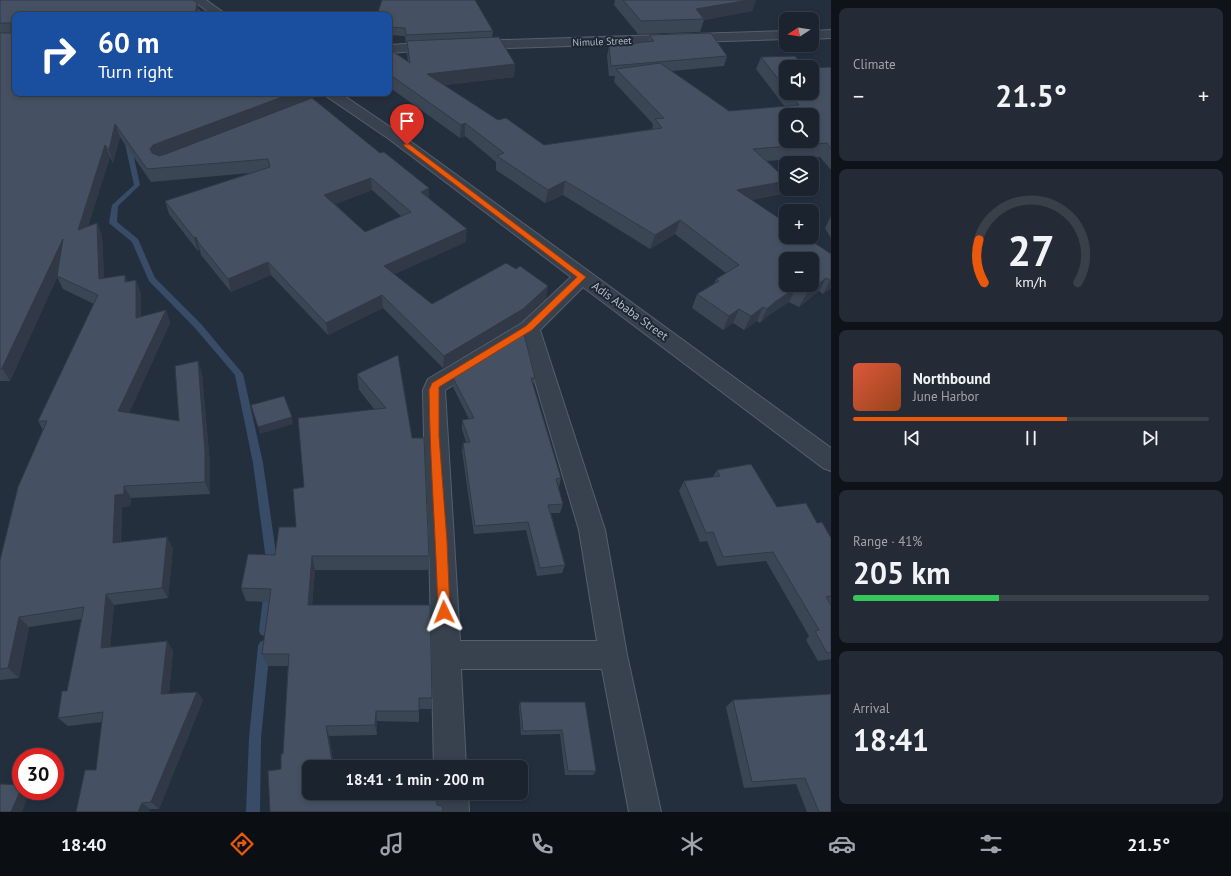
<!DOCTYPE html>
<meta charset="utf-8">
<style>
body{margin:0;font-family:"PT Sans",sans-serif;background:#242b36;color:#f1f3f6;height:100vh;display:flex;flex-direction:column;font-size:15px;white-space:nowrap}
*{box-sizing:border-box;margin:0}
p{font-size:13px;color:#a0a4aa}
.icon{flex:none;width:22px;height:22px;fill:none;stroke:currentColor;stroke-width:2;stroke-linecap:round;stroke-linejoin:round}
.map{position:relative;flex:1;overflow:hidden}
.details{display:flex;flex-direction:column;gap:8px;padding:8px;background:#0f1319;width:400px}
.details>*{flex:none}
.guide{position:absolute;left:12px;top:12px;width:380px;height:84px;border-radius:8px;box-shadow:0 2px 6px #0003,0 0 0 1px #39404a;background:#1a4fa0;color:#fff;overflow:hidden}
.needle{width:26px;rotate:258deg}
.tools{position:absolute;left:779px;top:12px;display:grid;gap:8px}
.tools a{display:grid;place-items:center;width:40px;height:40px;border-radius:8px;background:#1b232e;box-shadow:0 2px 6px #0003,0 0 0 1px #39404a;font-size:20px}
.speed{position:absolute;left:12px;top:748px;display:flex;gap:8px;font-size:20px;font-weight:700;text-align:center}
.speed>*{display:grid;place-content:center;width:52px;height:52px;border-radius:50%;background:#1b232e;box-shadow:0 2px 6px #0003,0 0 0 1px #39404a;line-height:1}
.speed .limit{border:6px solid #d22;background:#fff;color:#111}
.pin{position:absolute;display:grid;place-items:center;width:34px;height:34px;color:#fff;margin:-41px -17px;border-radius:50% 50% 50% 0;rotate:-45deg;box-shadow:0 0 4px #0007}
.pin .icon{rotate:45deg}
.me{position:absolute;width:44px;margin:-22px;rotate:358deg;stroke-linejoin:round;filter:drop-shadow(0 0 3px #0008)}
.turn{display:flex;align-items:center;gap:14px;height:84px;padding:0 20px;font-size:18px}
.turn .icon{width:52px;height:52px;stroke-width:2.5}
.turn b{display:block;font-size:28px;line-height:34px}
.big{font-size:30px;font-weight:600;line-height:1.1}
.details .widget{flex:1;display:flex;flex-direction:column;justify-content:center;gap:6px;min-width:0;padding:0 14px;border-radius:8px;background:#242b36}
.details .dial{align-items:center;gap:0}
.dial svg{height:104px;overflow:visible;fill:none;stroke:#39404a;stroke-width:7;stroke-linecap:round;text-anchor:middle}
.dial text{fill:#f1f3f6;stroke:none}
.song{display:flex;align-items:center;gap:12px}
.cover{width:48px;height:48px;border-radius:6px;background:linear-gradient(135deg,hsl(10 70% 55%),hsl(20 70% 35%))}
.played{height:4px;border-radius:2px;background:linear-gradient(90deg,#ea580c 60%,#39404a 60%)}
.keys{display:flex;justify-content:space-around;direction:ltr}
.heat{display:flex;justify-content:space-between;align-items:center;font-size:22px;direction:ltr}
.charge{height:6px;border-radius:3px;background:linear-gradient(90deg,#34c759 41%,#39404a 0)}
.trip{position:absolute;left:302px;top:760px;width:226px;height:40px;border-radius:8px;background:#1b232e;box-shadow:0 2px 6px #0003,0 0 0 1px #39404a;font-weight:600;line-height:40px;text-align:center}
.tab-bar{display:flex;height:64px;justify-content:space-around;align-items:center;background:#0b0e12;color:#a0a4aa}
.tab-bar .icon{width:28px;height:28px}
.tab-bar .selected{color:#ea580c}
.tab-bar b{font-size:18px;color:#f1f3f6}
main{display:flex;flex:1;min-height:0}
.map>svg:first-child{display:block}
</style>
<main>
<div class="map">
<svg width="831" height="812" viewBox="0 0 831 812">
<rect width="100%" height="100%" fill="#242f3e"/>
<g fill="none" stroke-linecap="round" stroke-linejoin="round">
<path fill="#394c67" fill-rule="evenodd" d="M184 0H189L205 15H200Z
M127 137 130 139 140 185 118 206 117 222 138 239 155 278 201 324 243 374 263 463 277 560 276 570 272 572 268 570 267 567 253 463 235 375 195 328 149 281 132 242 109 223 112 205 134 185 124 139Z
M269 585 273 586 274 590 271 631 269 635 265 636 261 635 259 631 264 590 265 586Z
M264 640 268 642 270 646 261 738 260 812H246L249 738 258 646 260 642Z"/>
<defs>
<path id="minor" d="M192 0H206L227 15H213Z
M831 30V38L812 39V31Z
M786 31V39L473 49 468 48 467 45 468 42 473 41Z
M437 42 442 43 443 46 442 49 389 53V45Z
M324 93H340L399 133 831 448V471L823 468 583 287 540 330 605 530 627 655 661 812H629L602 669H461L466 767H434L429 541 424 436 423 390 428 379 522 323 571 277 389 139 326 96ZM523 341 579 530 597 641H460L445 390Z
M436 793H468L469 812H437Z"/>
</defs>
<use href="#minor" stroke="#565f6c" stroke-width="2"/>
<use href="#minor" fill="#38414e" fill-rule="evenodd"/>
</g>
<path fill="#3b4654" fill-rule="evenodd" d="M0 0H194L195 2 15 93 315 97 225 131 380 153 429 188V198L466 242 394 274 432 304 546 298 521 322 443 368 383 308 328 335 271 275 231 292 201 255 200 250 198 251 169 214 165 201 250 173 151 182 120 137 113 163 110 157 88 226 97 223 102 236 104 278 128 282 141 293V317L166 310 170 323 129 413 179 421 198 361 202 374 210 464V494L131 498 130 506 122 507 121 542 173 548 168 598 114 605 110 647 167 641 173 651 169 693 197 692 203 700 159 809H150L149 812H76L96 770 102 722 68 726 58 718 67 691 82 619 29 627 19 678 0 680V560L43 430 38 421 94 304 63 289 57 277 10 381H0ZM372 190 401 216 365 232 335 204Z
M615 0H756L752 11 704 20 700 32 638 34 614 5Z
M389 15 493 31 492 37 515 64 514 77 444 85 498 120 544 145 652 129 653 124 614 82 615 76H609L607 56 609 46 648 42 649 35 727 56 724 66 672 71 729 111 785 107 756 69 761 57 786 67V93H812L831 67V170L820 157 767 161 786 179V185L782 194 751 200 831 254V288L823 294 819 291 799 307 789 302 769 315 760 323 757 321 744 330 733 323 723 330 692 308 697 294 714 284 716 279 726 273 675 234 650 249 563 195 545 203 496 170V162L465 136 460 138 389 87V49L408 62 407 53V42L406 43 405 36 389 35Z
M831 216V238L825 228Z
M357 374 412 438 429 556 428 570H315L312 605 432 698 431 709H419V722L377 721V735L329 736 334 767H309V793H367V798L270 812 281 769 283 754 288 666H267L262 654 269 602 246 601 241 588 275 555 296 527 304 487 375 410 359 390Z
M453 378H535L533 385 561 478 559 487H558L563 504 560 513H551L565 565 562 573 537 576 526 530 474 534 462 451 463 443 466 442 462 429V420L469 419 453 387Z
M717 470 777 507 817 523 831 538V603L830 604 831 605V659L818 661 806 640 809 636 766 561 717 566 707 541 700 542 679 491 684 481 713 477Z
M831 694V812H807L796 784 744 788 726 707 733 700Z
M520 702H585L596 771 593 775H565L560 734 521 735 519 707Z"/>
<path fill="#303945" d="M749 0H756L752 11 704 20 696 9Z
M197 3 199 15H195Z
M515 64 514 77 427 87V74Z
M293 93H315V97L156 158 154 161 150 149 153 145Z
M465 123V136L460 138 461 125Z
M115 124 120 137 113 163 109 150Z
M105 145 110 157 83 242 78 230Z
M371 178 372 190 326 208 324 195Z
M565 181 563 195 545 203 548 190Z
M786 181V185L782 194 732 204 737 190Z
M429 188V201L421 192Z
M680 220 675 234 650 249 655 235Z
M97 223 102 236 105 291 99 279Z
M467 229 466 242 384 279V266Z
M196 237 200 250 198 251 194 238Z
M63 239 69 252 10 381 2 368Z
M268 262 271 275 231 292 228 279Z
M125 275 130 287 125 282Z
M826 278 819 291 799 307 807 293Z
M136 280 141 293V331L136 318Z
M830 280H831V288L823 294Z
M548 286 546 298 521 322 443 368 444 356Z
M796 288 789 302 769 315 760 323 767 309 776 301Z
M382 295 383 308 328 335 326 323Z
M763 307 757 321 744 330 751 316Z
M739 309 733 323 723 330 729 316Z
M166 310 170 323 124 424 118 411Z
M198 361 202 374 210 464V494L205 482Z
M292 417 293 424 260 434 258 427Z
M124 486 131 498 130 506 122 507 120 554 113 543 115 495Z
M167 537 173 548 168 598 162 588Z
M312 556 315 570 311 618 308 605Z
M106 594 114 605 109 658 101 648Z
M19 617 29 627 19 678 8 668Z
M167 641 173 651 168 703 161 694Z
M197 692 203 700 159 809 151 802Z
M376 711 377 721V735L375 725Z
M326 726 329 736 334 767H333Z
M21 789V791H30L22 812H11Z
M365 793H367L366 806 364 798Z
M142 803 150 809 149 812H138Z"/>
<path fill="#455162" stroke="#303945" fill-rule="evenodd" d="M0 0H193L197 3 195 15H15V93H293L153 145 150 149 152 153 159 156 166 154 312 98 380 153 384 152 429 188 421 192 467 229 384 266 432 304 506 263 516 269 520 266 548 286 523 309 444 356 382 295 326 323 268 262 228 279 198 242 196 237 194 238 165 201 270 167 268 159 147 169 115 124 109 150 105 145 78 230 97 223 99 279 125 275V282L136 280V318L166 310 118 411 179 421 175 366 198 361 205 452V482L124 486V494L115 495 113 543 167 537 162 588 106 594 101 648 167 641 161 694 197 692 151 802 142 803 138 812H76L85 770H96L103 712 58 718 62 691H67L84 607 19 617 8 668 0 669V560L18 487 47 421H38L98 295 57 276 63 239 2 368 0 369V33H11V23H0ZM371 178 411 212 365 232 324 195Z
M382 0H475L493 31 406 35 405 28 389 27V15H377Z
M623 0H749L696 9 704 19 641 21Z
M711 33 727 56 611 66 609 46 654 41 649 35Z
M499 37 515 64 427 74 498 120 506 118 544 145 662 128 655 119 664 118 616 69 660 63 729 111 799 105 789 93H812V68L831 67V149L827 143 753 149 786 179V181L737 190 786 223V237H806L831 254V280H830L826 278 807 293 796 288 776 301 767 309 763 307 751 316 739 309 729 316 697 294 719 281 716 279 739 265 680 220 655 235 565 181 548 190 497 156 504 153 465 123 461 125 389 74V49L410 63 407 41ZM786 115H812V141H786ZM786 259H812V285H786Z
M795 56 804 67H786V89L761 57Z
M524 334 535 378H531L561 478 556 479 563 504 548 505 565 565 540 568 528 522 475 526 463 443 470 442 462 420 474 418 453 378Z
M398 355 412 438H424L429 556H312L308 605H430L432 698H419V711H376L375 725 326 726 333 767H309V793H365L364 798 436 797 437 805 442 806 443 812H270L268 771 281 769V754H283L289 654H262L271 589 241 588 248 554 275 555 279 527H296L293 489 304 487 298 418 386 408 357 374Z
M284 396 292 417 258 427 251 405Z
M751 464 777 507 806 503 817 523 822 522 831 538V596L826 597 831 605V652L827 653 815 631 819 630 773 552 723 557 713 532 706 533 684 481 720 476 717 470Z
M831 694V812H819L805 778 752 782 733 700Z
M520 702H585L596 771H568L562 730 523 731Z
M0 784 21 785V789L11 812H0Z"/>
<path fill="#ea580c" stroke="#983908" d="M404 144H409L586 277 532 330 439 387V436L447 541 450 612 448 616 444 618 440 616 438 612C436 538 430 464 429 390L432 383 526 326 577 277 404 146Z"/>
<g text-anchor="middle" stroke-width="4" stroke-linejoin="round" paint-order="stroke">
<g font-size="10" fill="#b4bcc9" stroke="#1d2633">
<text transform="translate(602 41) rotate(-2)" y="4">Nimule Street</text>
</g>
<g font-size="12" fill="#b4bcc9" stroke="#1d2633">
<text transform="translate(630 311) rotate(36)" y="4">Adis Ababa Street</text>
</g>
</g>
</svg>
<div class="tools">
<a><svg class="needle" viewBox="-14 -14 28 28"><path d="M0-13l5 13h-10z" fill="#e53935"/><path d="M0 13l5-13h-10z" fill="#a0a4aa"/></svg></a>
<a><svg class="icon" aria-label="sound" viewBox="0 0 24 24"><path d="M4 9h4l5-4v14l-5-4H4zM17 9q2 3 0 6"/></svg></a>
<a><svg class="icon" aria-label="search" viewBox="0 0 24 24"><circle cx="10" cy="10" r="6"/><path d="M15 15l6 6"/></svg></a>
<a><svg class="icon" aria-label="layers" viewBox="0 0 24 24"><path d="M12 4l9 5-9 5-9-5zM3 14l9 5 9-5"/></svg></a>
<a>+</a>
<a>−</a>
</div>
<div class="speed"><div class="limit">30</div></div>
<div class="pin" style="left:407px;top:145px;background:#d93025"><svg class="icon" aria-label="arrive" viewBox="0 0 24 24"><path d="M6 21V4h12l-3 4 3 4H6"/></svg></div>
<svg class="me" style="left:444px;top:612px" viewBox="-20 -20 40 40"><path d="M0-17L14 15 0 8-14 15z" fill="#ea580c" stroke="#fff" stroke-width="4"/></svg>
<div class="trip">18:41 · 1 min · 200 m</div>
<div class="guide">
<div class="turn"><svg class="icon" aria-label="right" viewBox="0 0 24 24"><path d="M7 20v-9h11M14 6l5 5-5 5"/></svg><div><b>60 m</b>Turn right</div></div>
</div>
</div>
<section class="details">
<div class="widget"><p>Climate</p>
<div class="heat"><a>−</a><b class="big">21.5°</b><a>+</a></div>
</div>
<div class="widget dial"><svg viewBox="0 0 100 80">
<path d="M14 69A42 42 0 1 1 86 69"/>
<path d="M14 69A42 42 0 0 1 10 36" stroke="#ea580c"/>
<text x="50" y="56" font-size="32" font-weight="700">27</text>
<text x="50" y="72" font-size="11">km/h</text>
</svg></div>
<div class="widget">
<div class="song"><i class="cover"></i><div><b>Northbound</b><p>June Harbor</p></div></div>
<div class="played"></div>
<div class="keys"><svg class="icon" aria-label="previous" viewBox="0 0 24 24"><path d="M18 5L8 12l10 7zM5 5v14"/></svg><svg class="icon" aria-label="pause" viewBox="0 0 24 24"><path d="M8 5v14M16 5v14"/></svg><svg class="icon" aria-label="next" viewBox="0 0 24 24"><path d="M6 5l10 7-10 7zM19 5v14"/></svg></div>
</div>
<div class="widget"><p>Range · 41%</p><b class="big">205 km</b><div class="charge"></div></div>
<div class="widget"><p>Arrival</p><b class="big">18:41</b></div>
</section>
</main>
<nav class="tab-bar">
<b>18:40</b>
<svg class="icon selected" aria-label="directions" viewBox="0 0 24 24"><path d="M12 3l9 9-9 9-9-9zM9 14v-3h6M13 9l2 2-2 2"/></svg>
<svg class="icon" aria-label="music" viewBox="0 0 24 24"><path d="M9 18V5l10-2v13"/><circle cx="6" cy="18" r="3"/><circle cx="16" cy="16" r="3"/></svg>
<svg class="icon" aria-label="phone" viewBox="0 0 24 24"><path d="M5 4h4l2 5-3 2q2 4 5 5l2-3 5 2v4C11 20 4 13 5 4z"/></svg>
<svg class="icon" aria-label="climate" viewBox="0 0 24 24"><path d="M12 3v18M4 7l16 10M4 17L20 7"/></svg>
<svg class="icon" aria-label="car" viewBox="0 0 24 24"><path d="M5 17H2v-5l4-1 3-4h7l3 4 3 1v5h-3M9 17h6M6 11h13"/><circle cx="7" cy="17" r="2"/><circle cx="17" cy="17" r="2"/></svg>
<svg class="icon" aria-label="filters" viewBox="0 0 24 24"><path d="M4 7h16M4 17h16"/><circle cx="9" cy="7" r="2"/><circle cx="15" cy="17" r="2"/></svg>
<b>21.5°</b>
</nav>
